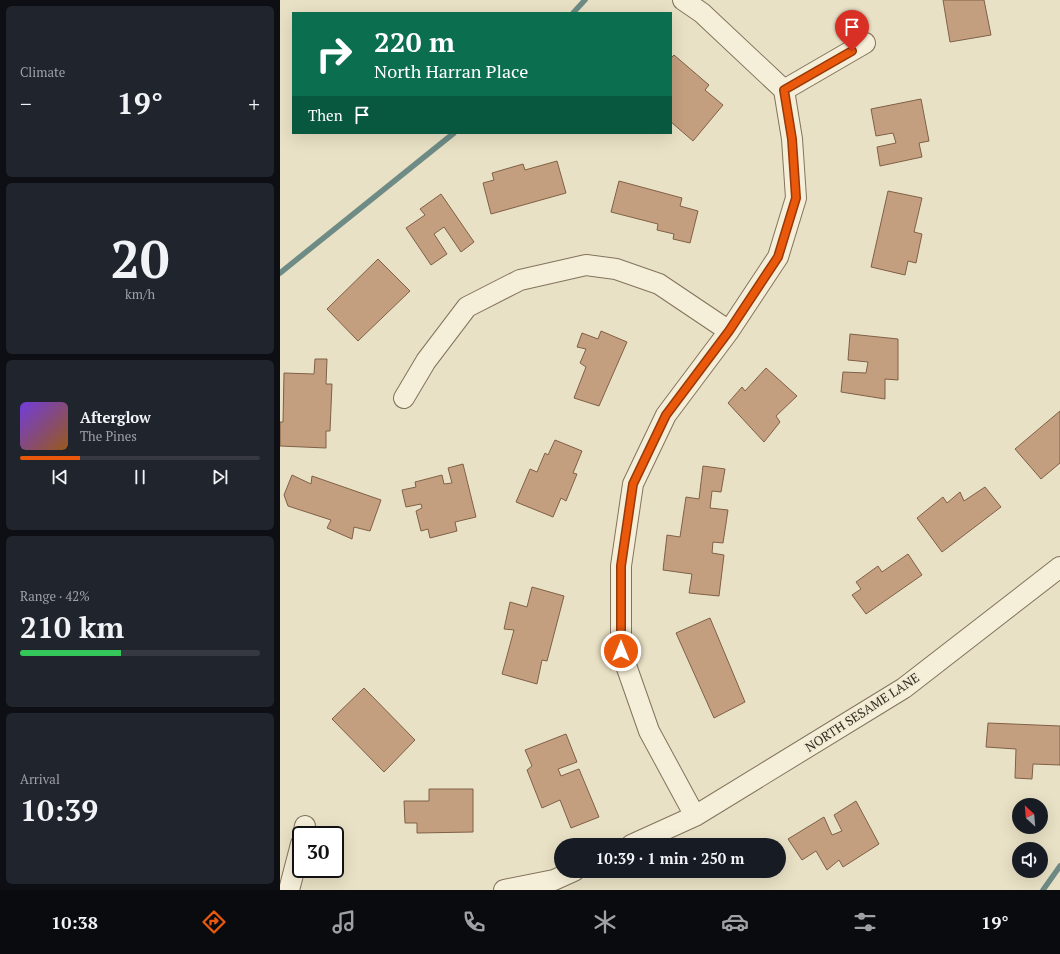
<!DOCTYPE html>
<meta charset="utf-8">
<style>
body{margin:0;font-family:"PT Serif",serif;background:#20242c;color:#f1f3f6;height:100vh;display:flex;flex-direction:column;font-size:15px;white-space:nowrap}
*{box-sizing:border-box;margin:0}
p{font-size:13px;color:#9ea1a6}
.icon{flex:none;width:22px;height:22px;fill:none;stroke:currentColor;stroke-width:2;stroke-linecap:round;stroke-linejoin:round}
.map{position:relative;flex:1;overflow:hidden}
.sheet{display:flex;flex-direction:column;gap:6px;padding:6px;background:#0d0f14;width:280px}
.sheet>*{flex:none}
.guide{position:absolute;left:12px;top:12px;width:380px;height:122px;border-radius:0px;box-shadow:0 4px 16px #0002;background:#0b6e4f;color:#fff;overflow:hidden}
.needle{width:26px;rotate:334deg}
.fabs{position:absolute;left:732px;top:798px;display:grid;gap:8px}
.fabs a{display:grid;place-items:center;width:36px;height:36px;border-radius:50%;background:#171b24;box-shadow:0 4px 16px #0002;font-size:20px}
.speed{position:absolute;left:12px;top:826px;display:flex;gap:8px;font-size:20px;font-weight:700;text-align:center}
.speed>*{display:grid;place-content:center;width:52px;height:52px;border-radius:50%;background:#171b24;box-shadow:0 4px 16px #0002;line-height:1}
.speed .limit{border:2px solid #111;border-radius:6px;background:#fff;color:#111}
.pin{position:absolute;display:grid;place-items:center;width:34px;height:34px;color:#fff;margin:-41px -17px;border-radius:50% 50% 50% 0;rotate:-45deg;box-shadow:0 0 4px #0007}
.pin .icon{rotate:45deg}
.me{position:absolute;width:44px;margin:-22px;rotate:0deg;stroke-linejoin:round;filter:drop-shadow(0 0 3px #0008)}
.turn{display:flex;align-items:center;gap:14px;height:84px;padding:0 16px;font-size:18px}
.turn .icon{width:52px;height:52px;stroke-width:2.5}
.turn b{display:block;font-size:28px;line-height:34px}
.then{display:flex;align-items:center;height:38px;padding:0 16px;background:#0003;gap:8px;font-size:15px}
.big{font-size:30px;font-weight:800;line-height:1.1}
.sheet .tile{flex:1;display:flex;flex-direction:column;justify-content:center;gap:6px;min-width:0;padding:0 14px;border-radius:6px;background:#20242c}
.sheet .dial{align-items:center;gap:0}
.dial b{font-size:52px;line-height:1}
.song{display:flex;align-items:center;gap:12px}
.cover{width:48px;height:48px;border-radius:6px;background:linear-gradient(135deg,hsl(260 70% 55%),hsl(30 70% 35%))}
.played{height:4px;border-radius:2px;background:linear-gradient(90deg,#ea580c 25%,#363941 25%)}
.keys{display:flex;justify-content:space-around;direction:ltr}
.heat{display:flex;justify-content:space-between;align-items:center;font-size:22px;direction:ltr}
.charge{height:6px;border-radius:3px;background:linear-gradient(90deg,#34c759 42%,#363941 0)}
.trip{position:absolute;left:274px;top:838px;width:232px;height:40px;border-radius:20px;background:#171b24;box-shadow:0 4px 16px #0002;font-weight:800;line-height:40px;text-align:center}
.menu{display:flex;height:64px;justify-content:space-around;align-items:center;background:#090b0e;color:#9ea1a6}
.menu .icon{width:28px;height:28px}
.menu .selected{color:#ea580c}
.menu b{font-size:18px;color:#f1f3f6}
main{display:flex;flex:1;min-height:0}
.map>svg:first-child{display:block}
</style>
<main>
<section class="sheet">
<div class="tile"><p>Climate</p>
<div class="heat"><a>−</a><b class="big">19°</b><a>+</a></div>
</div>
<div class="tile dial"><b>20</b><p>km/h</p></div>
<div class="tile">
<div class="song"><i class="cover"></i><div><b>Afterglow</b><p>The Pines</p></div></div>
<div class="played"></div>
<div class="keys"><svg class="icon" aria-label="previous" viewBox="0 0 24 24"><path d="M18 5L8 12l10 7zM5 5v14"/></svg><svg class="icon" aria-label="pause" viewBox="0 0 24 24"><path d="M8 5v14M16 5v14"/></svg><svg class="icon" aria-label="next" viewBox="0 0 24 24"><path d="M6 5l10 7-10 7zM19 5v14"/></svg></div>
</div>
<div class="tile"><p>Range · 42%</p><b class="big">210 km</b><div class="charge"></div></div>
<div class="tile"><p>Arrival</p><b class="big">10:39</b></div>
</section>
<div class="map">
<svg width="780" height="890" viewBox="0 0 780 890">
<rect width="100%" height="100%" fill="#e9e1c5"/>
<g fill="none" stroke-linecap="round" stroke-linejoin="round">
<path stroke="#6e8b85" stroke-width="5.5" d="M293 13 305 0
M0 273 174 133
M763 890 780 866"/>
</g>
<path fill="#c49f7f" stroke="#7f6046" d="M663 0H704L711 35 670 42Z
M394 55 429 85 425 90 443 105 413 141 391 122V58Z
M641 99 649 141 639 143 642 157 600 166 597 147 616 143 613 133 596 136 591 109Z
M277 161 286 193 211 214 203 183 214 180 212 173 243 164 245 170Z
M339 181 402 198 400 206 418 211 410 243 393 239 394 234 377 230 378 224 331 212Z
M608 191 642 198 634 232 642 234 636 263 628 261 625 275 591 267Z
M161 194 194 242 181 252 164 227 154 234 167 254 151 265 126 228 145 215 140 209Z
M98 259 130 291 78 341 47 309Z
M321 331 347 342 319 406 294 398 306 367 300 363 306 349 297 347 302 333 318 339Z
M570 334 618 339V380L605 379V399L561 392 563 372 586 373 588 362 568 360Z
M35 359H47L46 384H52L50 431H46V448L0 446V422H3L4 373 34 374Z
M486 368 517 396 496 416 500 422 484 442 448 403 462 387 465 391Z
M780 411V463L761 479 735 449Z
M275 440 302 451 293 473 297 474 286 501 281 498 273 517 236 502 250 469 257 472 265 453 268 455Z
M183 464 196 517 175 522 177 531 150 538 148 529 141 531 136 511 142 508 141 504 126 507 122 490 136 487 135 482 162 475 164 484 172 483 168 468Z
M423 466 445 469 441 492 432 491 430 508 448 510 443 543 433 542 432 553 444 555 439 596 409 593 412 574 383 570 387 535 400 537 406 497 419 499Z
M12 475 31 484 32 476 101 500 90 531 74 527 72 539 47 528 51 520 8 506 4 495Z
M705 487 721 507 662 552 637 518 663 497 667 503 680 492 684 501Z
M628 554 642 575 586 614 572 595 581 589 576 582 598 566 602 572Z
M252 587 284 596 267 661 262 660 257 684 222 674 234 630 224 629 230 602 247 607Z
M430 618 465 702 434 718 396 633Z
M84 688 135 740 104 772 52 719Z
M708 723 780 726V765L753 764 752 779 735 778 736 749 706 747Z
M286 734 297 762 278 769 281 776 299 769 319 817 291 828 280 800 262 808 247 770 252 766 245 750Z
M149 789H193V832L137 833V823H125L124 801H149Z
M576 801 599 844 563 867 559 860 547 870 536 851 522 860 508 839 544 817 552 835 562 831 554 815Z"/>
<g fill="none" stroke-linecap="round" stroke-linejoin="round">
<defs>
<path id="minor" d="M403 0 422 13 504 90 512 139 516 198 498 257 449 331 386 415 353 484 341 566V651L369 731 415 816
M504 90 585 43
M124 398 146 361 187 307 240 280 306 265 336 269 379 284 449 331
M23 835 25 826
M351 845 415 816 624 688 780 567
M9 890 21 844
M224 890 274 880 294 871"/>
</defs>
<use href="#minor" stroke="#83735d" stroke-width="22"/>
<use href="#minor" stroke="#f5eed8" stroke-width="20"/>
</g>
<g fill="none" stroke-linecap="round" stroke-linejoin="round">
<defs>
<path id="route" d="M341 651V566L353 484 386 415 449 331 498 257 516 198 512 139 504 90 572 51"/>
</defs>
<use href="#route" stroke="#983908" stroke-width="10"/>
<use href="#route" stroke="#ea580c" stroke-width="7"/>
</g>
<g text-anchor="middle" stroke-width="4" stroke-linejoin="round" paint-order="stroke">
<g font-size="13" fill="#342b20" stroke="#f2ebd4">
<text transform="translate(582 712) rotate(-33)" y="5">NORTH SESAME LANE</text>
</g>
</g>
</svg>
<div class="fabs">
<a><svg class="needle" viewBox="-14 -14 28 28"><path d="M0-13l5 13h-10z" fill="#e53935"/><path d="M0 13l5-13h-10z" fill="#9ea1a6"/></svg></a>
<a><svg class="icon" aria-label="sound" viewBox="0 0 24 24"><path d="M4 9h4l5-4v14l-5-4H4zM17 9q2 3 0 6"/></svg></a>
</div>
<div class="speed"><div class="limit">30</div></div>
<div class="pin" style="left:572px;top:51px;background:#d93025"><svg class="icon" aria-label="arrive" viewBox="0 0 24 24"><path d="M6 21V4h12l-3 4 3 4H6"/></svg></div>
<svg class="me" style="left:341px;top:651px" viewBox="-20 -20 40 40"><circle r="17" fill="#ea580c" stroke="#fff" stroke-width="3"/><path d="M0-11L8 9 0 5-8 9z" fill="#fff"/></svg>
<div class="trip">10:39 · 1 min · 250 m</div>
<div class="guide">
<div class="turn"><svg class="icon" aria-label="right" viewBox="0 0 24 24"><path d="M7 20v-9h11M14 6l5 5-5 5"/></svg><div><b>220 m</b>North Harran Place</div></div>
<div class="then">Then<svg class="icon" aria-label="arrive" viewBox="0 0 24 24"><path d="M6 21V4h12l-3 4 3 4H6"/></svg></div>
</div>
</div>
</main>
<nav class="menu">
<b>10:38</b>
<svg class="icon selected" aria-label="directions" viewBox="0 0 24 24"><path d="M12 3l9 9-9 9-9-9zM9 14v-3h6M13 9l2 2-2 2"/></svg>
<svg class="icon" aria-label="music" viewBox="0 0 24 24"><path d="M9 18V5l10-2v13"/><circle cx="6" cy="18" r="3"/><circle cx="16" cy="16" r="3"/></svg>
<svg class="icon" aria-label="phone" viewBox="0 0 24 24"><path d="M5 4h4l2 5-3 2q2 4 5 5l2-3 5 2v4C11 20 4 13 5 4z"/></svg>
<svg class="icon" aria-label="climate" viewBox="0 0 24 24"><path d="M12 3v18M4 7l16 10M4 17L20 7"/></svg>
<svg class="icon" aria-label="car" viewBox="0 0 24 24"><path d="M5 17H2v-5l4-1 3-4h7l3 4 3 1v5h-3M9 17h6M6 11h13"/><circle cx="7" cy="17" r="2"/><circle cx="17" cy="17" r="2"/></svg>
<svg class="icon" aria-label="filters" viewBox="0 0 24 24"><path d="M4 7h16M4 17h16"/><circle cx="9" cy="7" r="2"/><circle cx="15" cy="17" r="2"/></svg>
<b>19°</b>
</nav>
